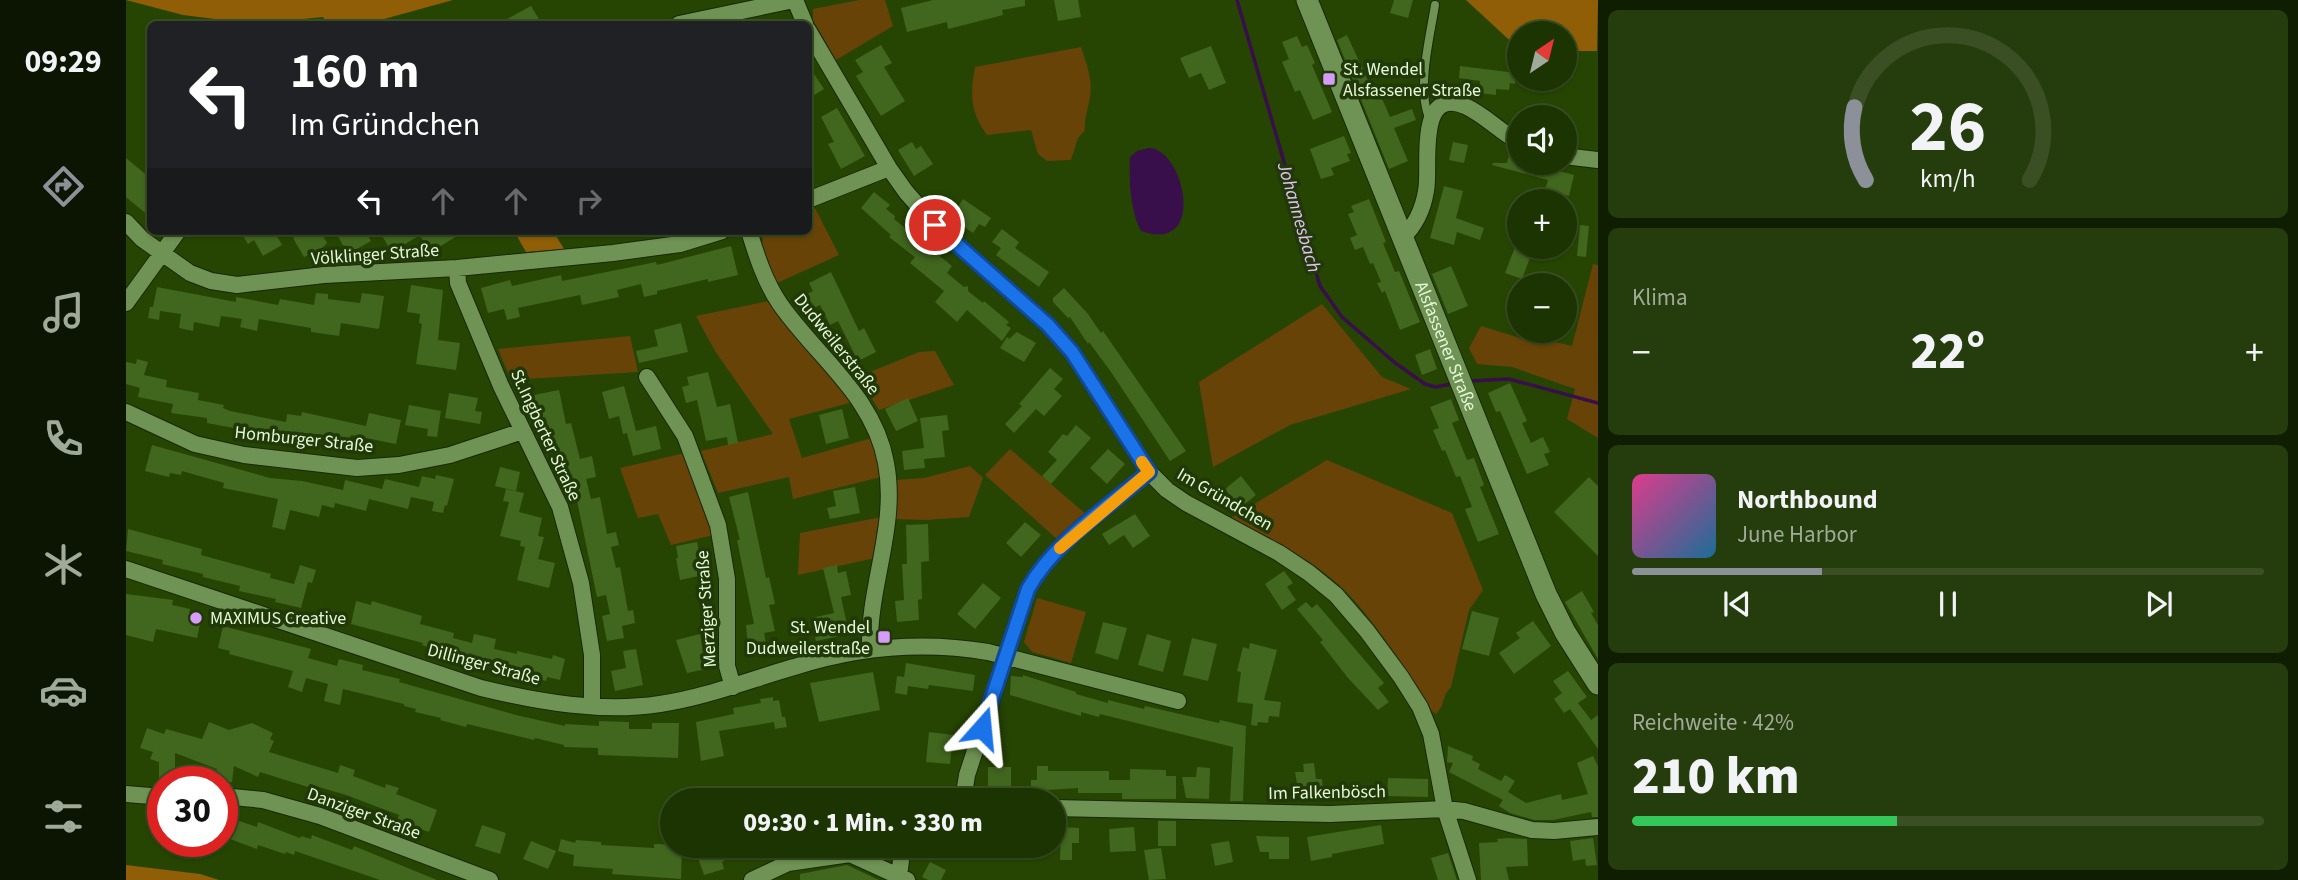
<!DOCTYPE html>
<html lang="de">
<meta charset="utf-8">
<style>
body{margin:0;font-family:"Source Sans 3",sans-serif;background:#253c0c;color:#f1f3f6;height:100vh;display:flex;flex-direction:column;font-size:26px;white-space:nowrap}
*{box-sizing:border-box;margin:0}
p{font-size:23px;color:#a0aa99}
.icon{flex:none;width:38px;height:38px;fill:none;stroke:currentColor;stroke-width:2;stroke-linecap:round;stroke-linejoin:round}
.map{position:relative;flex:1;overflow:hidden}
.drawer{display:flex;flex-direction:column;gap:10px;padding:10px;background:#0f1d01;width:700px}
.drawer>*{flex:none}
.top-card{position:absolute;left:21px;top:21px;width:665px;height:214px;border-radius:10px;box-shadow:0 2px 5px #0004,0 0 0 2px #3a4f24;background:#202124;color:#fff;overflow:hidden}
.needle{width:46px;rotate:35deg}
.buttons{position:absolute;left:1381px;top:21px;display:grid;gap:14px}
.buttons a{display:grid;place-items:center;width:70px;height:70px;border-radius:50%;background:#1c3402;box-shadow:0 2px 5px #0004,0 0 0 2px #3a4f24;font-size:35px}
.speed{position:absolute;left:21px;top:766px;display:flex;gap:14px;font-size:35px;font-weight:700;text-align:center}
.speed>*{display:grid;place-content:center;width:91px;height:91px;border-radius:50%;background:#1c3402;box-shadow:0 2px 5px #0004,0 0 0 2px #3a4f24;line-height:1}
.speed .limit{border:10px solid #d22;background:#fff;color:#111}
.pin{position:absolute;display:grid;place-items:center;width:60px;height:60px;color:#fff;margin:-30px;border:4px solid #fff;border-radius:50%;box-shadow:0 2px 7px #0007}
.me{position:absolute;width:77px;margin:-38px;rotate:18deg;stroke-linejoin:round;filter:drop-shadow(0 0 5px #0008)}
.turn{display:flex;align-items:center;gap:24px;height:147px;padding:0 28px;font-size:32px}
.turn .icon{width:91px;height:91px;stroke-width:2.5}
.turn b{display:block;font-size:49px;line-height:60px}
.lanes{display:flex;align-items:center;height:66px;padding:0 28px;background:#0003;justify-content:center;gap:35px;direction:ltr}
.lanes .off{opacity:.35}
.big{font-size:52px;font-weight:800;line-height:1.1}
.drawer .tile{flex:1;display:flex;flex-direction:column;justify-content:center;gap:10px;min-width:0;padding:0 24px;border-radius:10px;background:#253c0c}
.drawer .dial{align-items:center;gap:0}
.dial svg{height:182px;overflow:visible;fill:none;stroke:#3a4f24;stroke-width:7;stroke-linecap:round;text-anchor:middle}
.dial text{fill:#f1f3f6;stroke:none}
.song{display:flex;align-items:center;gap:21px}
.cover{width:84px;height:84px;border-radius:10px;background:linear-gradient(135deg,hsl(330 70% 55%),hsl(200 70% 35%))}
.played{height:7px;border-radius:4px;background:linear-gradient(90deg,#8c9099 30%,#3a4f24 30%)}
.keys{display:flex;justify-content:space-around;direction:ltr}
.heat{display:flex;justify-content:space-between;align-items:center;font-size:38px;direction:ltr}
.charge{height:10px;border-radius:5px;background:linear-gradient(90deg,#34c759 42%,#3a4f24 0)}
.trip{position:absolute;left:534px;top:788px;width:406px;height:70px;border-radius:35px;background:#1c3402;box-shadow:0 2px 5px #0004,0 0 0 2px #3a4f24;font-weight:800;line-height:70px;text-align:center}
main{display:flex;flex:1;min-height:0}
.tabs{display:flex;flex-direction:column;width:126px;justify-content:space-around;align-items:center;background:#0b1501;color:#a0aa99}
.tabs .icon{width:49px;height:49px}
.tabs .active{color:#8c9099}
.tabs b{font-size:32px;color:#f1f3f6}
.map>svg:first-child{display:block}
</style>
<main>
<nav class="tabs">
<b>09:29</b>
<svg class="icon active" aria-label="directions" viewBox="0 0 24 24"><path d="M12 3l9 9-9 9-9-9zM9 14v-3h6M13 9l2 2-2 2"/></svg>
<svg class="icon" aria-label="music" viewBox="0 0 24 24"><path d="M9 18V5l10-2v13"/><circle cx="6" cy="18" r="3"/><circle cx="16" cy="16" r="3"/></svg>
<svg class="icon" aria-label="phone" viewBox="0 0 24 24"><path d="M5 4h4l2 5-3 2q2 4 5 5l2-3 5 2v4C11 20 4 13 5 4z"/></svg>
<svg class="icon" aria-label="climate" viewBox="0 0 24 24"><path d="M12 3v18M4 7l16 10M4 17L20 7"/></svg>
<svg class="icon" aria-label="car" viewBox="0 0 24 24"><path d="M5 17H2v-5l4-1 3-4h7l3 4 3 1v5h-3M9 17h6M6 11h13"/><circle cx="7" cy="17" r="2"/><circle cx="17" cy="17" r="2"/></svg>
<svg class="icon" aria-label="filters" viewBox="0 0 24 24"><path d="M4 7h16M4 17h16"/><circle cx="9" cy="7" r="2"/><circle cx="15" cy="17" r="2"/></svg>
</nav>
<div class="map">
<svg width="1472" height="880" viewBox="0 0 1472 880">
<rect width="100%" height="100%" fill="#264502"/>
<path fill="#684307" d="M733 0H759L767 26 710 60 687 20V9Z
M955 47C960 63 967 79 964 97 962 109 958 118 959 130L952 138 945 160 921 161 912 154 905 130 861 135C844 111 844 95 849 67Z
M689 208 713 255 651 283 636 248 637 231H682L683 211Z
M1467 264 1472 265V438L1441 419 1449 389 1386 367 1351 364 1343 348 1355 326 1394 338 1408 337 1446 346Z
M643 301C668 338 702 366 727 402L663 419 676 458 746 438 755 477 667 499 663 477 592 493 575 451 647 434 589 351 570 316Z
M1196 304 1256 377 1285 389 1164 425 1087 467 1073 382Z
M504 336 512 372 385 380 372 349Z
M809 351 828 385 753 410 732 377 793 352Z
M884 449 961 515 931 539 859 475Z
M559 453 588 535 545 545 532 514 512 518 494 468Z
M1201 460 1326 513 1357 590 1343 610 1325 687C1316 695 1319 706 1310 714 1298 706 1279 667 1268 652 1252 630 1234 604 1213 585 1181 556 1142 537 1102 520Z
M844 466 857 478 843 517 799 520 769 519 770 480 798 478Z
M755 517 749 558 672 575 674 533Z
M911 598 960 612 945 663 906 652 898 642Z"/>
<path fill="#905e06" d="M0 0H327L240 24H201L197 17 129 24 57 15Z
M1340 0H1472L1471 51H1439L1438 33H1393V49Z
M388 231H427L438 249 400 252Z
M0 865 74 874 93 880H0Z"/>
<path fill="#380e4b" d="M1023 148C1058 148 1082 255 1015 231 1004 211 1003 180 1004 157L1011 151Z"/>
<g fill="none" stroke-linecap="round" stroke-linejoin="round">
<path stroke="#380e4b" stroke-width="3.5" d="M1111 0 1194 286 1216 317 1268 362 1299 384 1309 387 1326 384
M1344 381 1383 379 1472 403"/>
</g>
<path fill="#41661e" d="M807 0H899V6L876 10 877 15 842 24 822 29 821 22 781 32 775 8Z
M928 0H952L955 17 932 21Z
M1268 0H1287L1282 18 1264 13Z
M405 6 416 24H372Z
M1221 35 1250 98 1255 96 1264 117 1286 109 1290 120 1268 128 1282 161 1263 169 1211 40Z
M1171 36 1176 47 1181 45 1189 63 1186 65 1206 112 1187 120 1174 90 1169 92 1156 62 1163 59 1156 42Z
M755 45 766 63 758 67 779 101 755 116 730 76 737 72 729 60Z
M1085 46 1100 83 1083 90 1075 73 1063 78 1054 58Z
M682 65 698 89 682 99Z
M1334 66 1390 73 1389 84 1384 83 1383 90 1370 89V95L1353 93 1354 81 1333 78Z
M711 108 739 156 715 169 702 144 708 142 695 117Z
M1218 136 1225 153 1221 154 1224 161 1205 168 1208 175 1195 179 1184 149Z
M786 142 790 149 795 146 807 164 788 176 772 150Z
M1327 142 1342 145 1338 163 1323 160Z
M1383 155 1393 157V163H1403L1448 175 1443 196 1419 190 1422 180 1366 165 1367 163H1381Z
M0 158 24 178V217L0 197Z
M1318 186 1337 191 1330 218 1358 228 1354 240 1331 232 1328 245 1304 238Z
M748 192 764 205 760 209 769 216 768 219 826 266 821 273 838 287 842 286V291L857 303 858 301 883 322 880 325 885 328 876 341 841 310 831 322 809 302 818 291 784 263 789 257 763 237 765 235 735 208Z
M837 199 865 218 859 227 853 224 847 233 825 218Z
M1243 199 1260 242 1257 243 1269 272 1273 271 1294 322 1274 330 1259 291 1256 293 1251 283 1255 282 1247 263 1244 264 1237 247 1229 250 1224 238 1231 235 1222 214 1228 212 1225 206Z
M1454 225 1463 226 1460 257 1451 256Z
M876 229 893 242 889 248 923 272 913 287 870 255 875 248 866 242Z
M114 231H148L156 245 137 256 128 240 122 244Z
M178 231H194L201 243 195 249 178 257 167 238Z
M209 231H239L245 241 222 254Z
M253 231H339L310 249 308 246 302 249 294 235 266 252Z
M605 246 612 275 582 282V279L531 291V294L518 297 515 284 491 290 493 297 456 305 454 295 392 308 394 317 381 320 378 309 362 313 355 288 384 280 386 286 435 275 436 281 530 262 531 265Z
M1389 247H1408L1396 279 1379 273Z
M1325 266 1342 306 1322 314 1306 274Z
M705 272 733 331 738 328 750 352 732 361 712 321 704 325 694 305 680 312 674 298 687 291 683 283Z
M285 285 317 290 312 340 334 343 330 370 290 364 296 324 293 323 294 314 281 312Z
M31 287 110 302V297L152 305 154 299 188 305 190 293 202 294V299L234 303 236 293 258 296 253 329 215 323 213 336 185 332V328L133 319 131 331 114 327 116 319 95 316 93 327 68 322 67 331 53 328 55 314 34 311 33 320 22 318 24 307H27Z
M938 288 962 314 975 333 977 331 1060 451 1044 461 985 372 963 342 962 344 944 317 942 318 927 302V298Z
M555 323 562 352 513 363 510 351 532 346 528 330Z
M891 332 910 343 898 362 874 348 881 337 883 339Z
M1304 349 1311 369 1296 375 1289 355Z
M11 359 22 362 18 375 41 380 40 387 73 393 72 400 98 405 97 408 104 411 160 422 161 414 175 416 176 412 240 426 243 413 275 420 270 444 225 435 223 444 185 437 184 443 136 437 112 432 113 429 81 423V418L45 413 47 404 12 397 14 388 0 384V362L10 364Z
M924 368 937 379 928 389 936 396 918 416 910 409 888 433 879 424 896 406 893 404Z
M582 372 591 407 604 404 612 443 602 445 601 437 580 441 571 400 560 403 556 387 563 385 561 377Z
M1384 383 1401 421 1396 423 1405 443 1417 437 1424 452 1418 454 1423 465 1401 474 1374 411 1370 412 1362 393Z
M498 386 510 431 502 433 530 426 535 449 507 456 501 433 497 434 493 416 483 419 476 392Z
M433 390 440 424 445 423 454 459 466 456 470 477 460 479 465 499 474 497 481 534 490 532 493 545 485 547 490 568 494 567 502 611 507 610 509 623 496 626 498 638 481 641 476 616 484 614 480 595 471 597 449 491 443 492 435 452 429 454 419 417 410 419 408 395Z
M323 393 352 398 349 411 356 412 354 424 319 418Z
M782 398 792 421 770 431 759 409Z
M1325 399 1333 420 1326 423 1341 460 1348 458 1358 485 1354 487 1373 534 1352 542 1339 509 1346 507 1334 476 1330 477 1319 450 1316 451 1307 430 1313 428 1304 407Z
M283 405 315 411 311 437 301 436 302 429 279 425Z
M716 409 723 438 700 444 693 415Z
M821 415 823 430 816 431 819 457 798 459 799 468 778 470 776 451 798 448 794 418Z
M950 425 965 438 925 484 916 476 931 460 922 452 937 434 941 436Z
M26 445 144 478 176 481 217 490 219 480 256 489 259 479 293 487 296 476 309 479 310 475 328 479 321 506 319 505 317 513 306 511 308 502 285 497 282 509 243 499 240 511 209 503 208 508 196 505 193 517 164 510 159 530 146 527 152 499 97 488 98 483 56 471 55 475 44 473 43 477 19 471Z
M982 449 999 464 981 484 964 468Z
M374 467 394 472 390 491 369 486Z
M1115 476 1130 495 1114 508 1099 489Z
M1463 477 1472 486V556L1428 512Z
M729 487 734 513 704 519 701 508 710 506 707 491Z
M380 489 398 493 393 512 416 518 412 536 418 537 412 559 429 563 423 588 391 580 399 547 394 546 395 541 374 536 383 502 377 501Z
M622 492 640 578 643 577 649 604 643 605 649 631 638 633 642 653 623 657 620 625 628 624 611 540H614L603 497Z
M1009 514 1024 536 1007 548 998 535 983 545 976 534Z
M899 522 915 535 895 557 880 543Z
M802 524 803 561 795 562 796 599 792 600 793 620 771 622 769 601 778 600 776 564H781L780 525Z
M2 529 76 549 75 555 145 574 144 578 168 584 174 565 190 570 186 583 182 582 175 608 149 602 150 599 113 591 114 586 77 577V574L36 564 37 560 0 551Z
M571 542 576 565 580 564 582 574 554 580 550 558H552L550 546Z
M711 565 712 573 720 571 725 595 715 597 723 634 690 641 685 618 708 613 697 568Z
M1158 571 1167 583 1161 587 1170 600 1156 610 1139 584Z
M857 583 875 598 849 629 831 614Z
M1456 591 1468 612 1465 613 1472 625V659L1439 602Z
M0 594 47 600 46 605 64 609 63 613 76 615 71 638 30 629 27 642 0 635Z
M230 601 245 605 246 601 296 616 294 624 328 633 327 638 346 643 348 634 370 639 368 649 391 654V651L426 659 427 655 439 659 434 680 421 677 420 681 386 672 384 677 372 674 373 670 336 662 337 659 301 650 302 647 296 645 297 643 225 624Z
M1180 602 1186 608 1191 604 1258 683 1252 688 1263 702 1252 710 1222 678 1194 642 1197 640 1171 609Z
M1346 611 1373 618 1363 656 1336 649Z
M1407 621 1425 646 1388 674 1373 653 1394 638 1390 633Z
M977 622 1001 628 992 660 969 653Z
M97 626 185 649 182 658 211 666 213 659 237 665 236 670 274 679 273 682 394 716 439 726V724L473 726V721L503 722V729H526V723H553L552 758 472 755V748L438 747V745L409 738 408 740 341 724 340 727 314 720 315 718 289 712 290 709 278 706V704L217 689 214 705 198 701 202 684 180 678 176 692 162 687 167 671 103 654 104 651 92 648Z
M574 634 580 669 561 673 550 640Z
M1021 634 1045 641 1037 672 1012 665Z
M1066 638 1091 644 1082 681 1057 675Z
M1124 643 1151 650 1138 700 1155 702 1153 717 1143 716 1142 723 1132 722 1131 726 1125 725 1127 704 1111 702 1115 672 1111 671 1117 647 1123 649Z
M510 649 517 685 489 691 485 671 500 668 497 651Z
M780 663 849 675 847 691 803 685 802 689 782 686 781 695 769 693 771 676 778 677Z
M1442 671 1461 697 1452 703 1465 720 1472 715V749L1444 709 1438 713 1428 699 1436 693 1427 681Z
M747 672 754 710 693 722 684 683Z
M897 675 950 692V694L982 703V700L1018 709 1019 706 1093 723 1094 720 1120 726 1117 801H1104L1107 747 974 714 973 717 955 712V716L884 695 885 676 897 677Z
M647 697V701L653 700 656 717H659L661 727 649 729 648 722 593 731 598 756 575 761 570 722 608 714 607 708 635 703 634 699Z
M83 722 103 730 126 723 147 733 144 739 148 741 143 752 212 773 214 765 229 770 227 776 259 788 260 784 273 788 270 794 311 810 303 832 271 821 273 815 220 795 186 785 185 788 134 772 132 777 108 766 106 782H89L91 769 49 753V782H33V762L24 759 27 752 14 748 21 728 38 734 40 729 76 739Z
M803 732 827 735 824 764 800 762Z
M1322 746 1347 756 1346 760 1354 764 1352 769 1375 781 1379 775 1389 781 1382 792 1400 803 1435 794 1436 800 1462 794 1451 763 1467 756 1472 766V817H1466L1465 812 1427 820H1408L1384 813 1373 806 1377 800 1323 772 1327 763 1321 762Z
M1188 763 1190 779H1196L1198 799 1174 801 1169 772H1178L1177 764Z
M911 766H922V771H983V780H1004V769L1040 770V776H1050V799H996V793H952V788L905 791V780H911Z
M862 767H885V788H872L869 791 862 788Z
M1071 767 1084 768 1083 799 1060 798 1056 777H1070Z
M1262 778 1302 779V797L1261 796Z
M96 815 131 827 132 822 174 838 175 836 185 839 186 835 226 850 228 846 311 880H254L169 851 168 855 160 852 159 854 132 845 131 849 96 836Z
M1032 821H1050V846H1032Z
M356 825 380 833 374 854 349 846Z
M1255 825 1258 844 1206 854V857L1185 861 1181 837Z
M935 827 953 828V843H946V860H934Z
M1008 827 1010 851 984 852 983 829Z
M1130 836 1163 837V859H1143V852H1134Z
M1381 838 1401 839 1402 866 1380 867 1383 880H1355L1353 843 1372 842 1371 839Z
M1467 838 1471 865 1460 866 1459 859 1447 861 1444 841Z
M435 839 449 843 450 840 475 842V845L528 848V844L556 845 555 879 486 874 487 869 447 866 448 855 432 851Z
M405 841 430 851 422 869 397 859Z
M1103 841 1107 862 1089 866 1085 844Z
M603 845H641L619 860 613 851 596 862 598 869 578 875 571 855Z
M837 845H859V857L838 859Z
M1035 848 1040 879 1023 880 1018 850Z
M1322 853 1331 880H1312L1305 858Z
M804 862 820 870 815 880H802L796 877Z
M721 865 753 880H674V874Z"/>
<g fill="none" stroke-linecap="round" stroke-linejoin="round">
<defs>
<path id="service" d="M1304 120C1290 90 1304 37 1309 5"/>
<path id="minor" d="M669 0 679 24
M553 24 668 0
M682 30 763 168 780 192 809 225 922 325 946 352 1023 472 1041 490 1060 503 1153 553 1183 573 1210 595 1241 631 1275 677 1294 707 1305 734 1319 809 1342 880
M1438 156 1472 160
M682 200 763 168
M0 222 16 239 64 273 85 281 111 285 198 275 331 268 487 253 554 244 596 231
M623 231C631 257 639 282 654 304 691 357 748 396 760 463 772 526 742 586 744 649
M1276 238C1290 225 1297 209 1300 191 1305 168 1289 86 1339 106 1359 115 1374 132 1393 142
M331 268 332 283 375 386 434 507 455 583 466 655V706
M0 303 52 231
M521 377 559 436 592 525 601 579V666L607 687
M0 412 69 444 118 455 231 468 273 465 324 455 397 431
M0 569 355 688C413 702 475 713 534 704 581 697 623 680 668 667 731 647 797 641 862 652L1052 701
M0 794 37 797
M96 796 137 800 194 816 364 880
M837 800 841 775 902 589C929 541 981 508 1023 472
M928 808 1204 814 1319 809 1338 811 1406 830 1428 831 1472 827
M724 854 781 880
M773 876 777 845
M626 880 662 863 724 854 764 845"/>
<g id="secondary">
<path id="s1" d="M1181 0 1420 594 1439 632 1472 684"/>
</g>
</defs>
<use href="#service" stroke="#172808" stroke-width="10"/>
<use href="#minor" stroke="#172808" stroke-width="18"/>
<use href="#secondary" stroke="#172808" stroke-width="23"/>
<use href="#service" stroke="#6f9354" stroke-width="8"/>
<use href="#minor" stroke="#6f9354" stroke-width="16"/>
<use href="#secondary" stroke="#6f9354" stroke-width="21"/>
</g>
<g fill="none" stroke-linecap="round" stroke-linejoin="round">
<defs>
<path id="route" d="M809 225 922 325 946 352 1023 472C982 507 928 542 902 589L856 728"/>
</defs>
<use href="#route" stroke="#114b97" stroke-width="18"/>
<use href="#route" stroke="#1a73e8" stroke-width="12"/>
<path stroke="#f59e0b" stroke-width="12" d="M934 548 1023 472 1016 462"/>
</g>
<g fill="#d79bf9" stroke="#213909" stroke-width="2.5">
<rect x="1196" y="72" width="14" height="14" rx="3.5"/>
<circle cx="70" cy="618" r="7"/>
<rect x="751" y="630" width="14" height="14" rx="3.5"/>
</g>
<g text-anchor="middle" stroke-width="7" stroke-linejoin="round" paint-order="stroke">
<g font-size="18" fill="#e4f8d7" stroke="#213909" text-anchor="start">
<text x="1217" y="75">St. Wendel<tspan x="1217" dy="21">Alsfassener Straße</tspan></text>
<text x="84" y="624">MAXIMUS Creative</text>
<text x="744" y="633" text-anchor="end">St. Wendel<tspan x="744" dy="21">Dudweilerstraße</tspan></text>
</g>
<g font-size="18" fill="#e4f8d7" stroke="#213909">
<text transform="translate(249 254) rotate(-4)" y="6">Völklinger Straße</text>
<text transform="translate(711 344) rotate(51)" y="6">Dudweilerstraße</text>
<text dy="6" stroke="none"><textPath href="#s1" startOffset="373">Alsfassener Straße</textPath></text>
<text transform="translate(420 435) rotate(65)" y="6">St.Ingberter Straße</text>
<text transform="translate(178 439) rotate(6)" y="6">Homburger Straße</text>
<text transform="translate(1099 499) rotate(30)" y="6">Im Gründchen</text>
<text transform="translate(580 609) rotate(-94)" y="6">Merziger Straße</text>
<text transform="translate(358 664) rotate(15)" y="6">Dillinger Straße</text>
<text transform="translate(1201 792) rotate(-1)" y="6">Im Falkenbösch</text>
<text transform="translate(238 813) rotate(20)" y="6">Danziger Straße</text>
</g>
<g font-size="19" font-style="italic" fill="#e4c1f9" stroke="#213909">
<text transform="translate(1174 217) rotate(74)" y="7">Johannesbach</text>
</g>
</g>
</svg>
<div class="buttons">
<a><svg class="needle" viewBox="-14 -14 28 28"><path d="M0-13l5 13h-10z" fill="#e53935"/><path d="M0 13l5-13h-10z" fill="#a0aa99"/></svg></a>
<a><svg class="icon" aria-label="sound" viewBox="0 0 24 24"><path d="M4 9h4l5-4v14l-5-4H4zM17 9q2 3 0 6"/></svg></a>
<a>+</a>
<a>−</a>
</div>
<div class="speed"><div class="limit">30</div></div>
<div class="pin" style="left:809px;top:225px;background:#d93025"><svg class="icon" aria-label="arrive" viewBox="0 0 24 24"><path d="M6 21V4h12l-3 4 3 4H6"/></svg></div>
<svg class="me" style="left:856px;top:728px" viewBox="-20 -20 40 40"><path d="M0-17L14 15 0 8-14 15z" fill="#1a73e8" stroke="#fff" stroke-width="4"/></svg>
<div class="trip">09:30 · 1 Min. · 330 m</div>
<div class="top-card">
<div class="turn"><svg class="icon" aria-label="left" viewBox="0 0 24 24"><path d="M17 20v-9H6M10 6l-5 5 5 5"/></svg><div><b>160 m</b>Im Gründchen</div></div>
<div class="lanes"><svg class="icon" aria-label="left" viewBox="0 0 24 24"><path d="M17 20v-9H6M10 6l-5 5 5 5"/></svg><svg class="icon off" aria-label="ahead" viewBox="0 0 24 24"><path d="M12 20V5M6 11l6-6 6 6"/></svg><svg class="icon off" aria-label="ahead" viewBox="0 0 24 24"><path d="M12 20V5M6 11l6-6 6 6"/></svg><svg class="icon off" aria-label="right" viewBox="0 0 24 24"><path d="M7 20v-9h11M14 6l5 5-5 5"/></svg></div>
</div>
</div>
<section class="drawer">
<div class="tile dial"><svg viewBox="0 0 100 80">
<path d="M14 69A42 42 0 1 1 86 69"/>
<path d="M14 69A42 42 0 0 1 9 37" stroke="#8c9099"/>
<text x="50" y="56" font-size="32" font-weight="700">26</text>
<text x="50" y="72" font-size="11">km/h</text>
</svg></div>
<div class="tile"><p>Klima</p>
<div class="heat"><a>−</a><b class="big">22°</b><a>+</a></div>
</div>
<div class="tile">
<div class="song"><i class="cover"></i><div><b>Northbound</b><p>June Harbor</p></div></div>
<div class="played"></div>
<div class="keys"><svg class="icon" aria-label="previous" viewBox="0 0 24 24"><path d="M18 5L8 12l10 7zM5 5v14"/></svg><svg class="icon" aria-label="pause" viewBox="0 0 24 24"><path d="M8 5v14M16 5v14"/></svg><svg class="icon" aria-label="next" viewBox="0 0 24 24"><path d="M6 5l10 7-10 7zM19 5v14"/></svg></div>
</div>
<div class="tile"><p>Reichweite · 42%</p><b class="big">210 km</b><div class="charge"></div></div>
</section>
</main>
